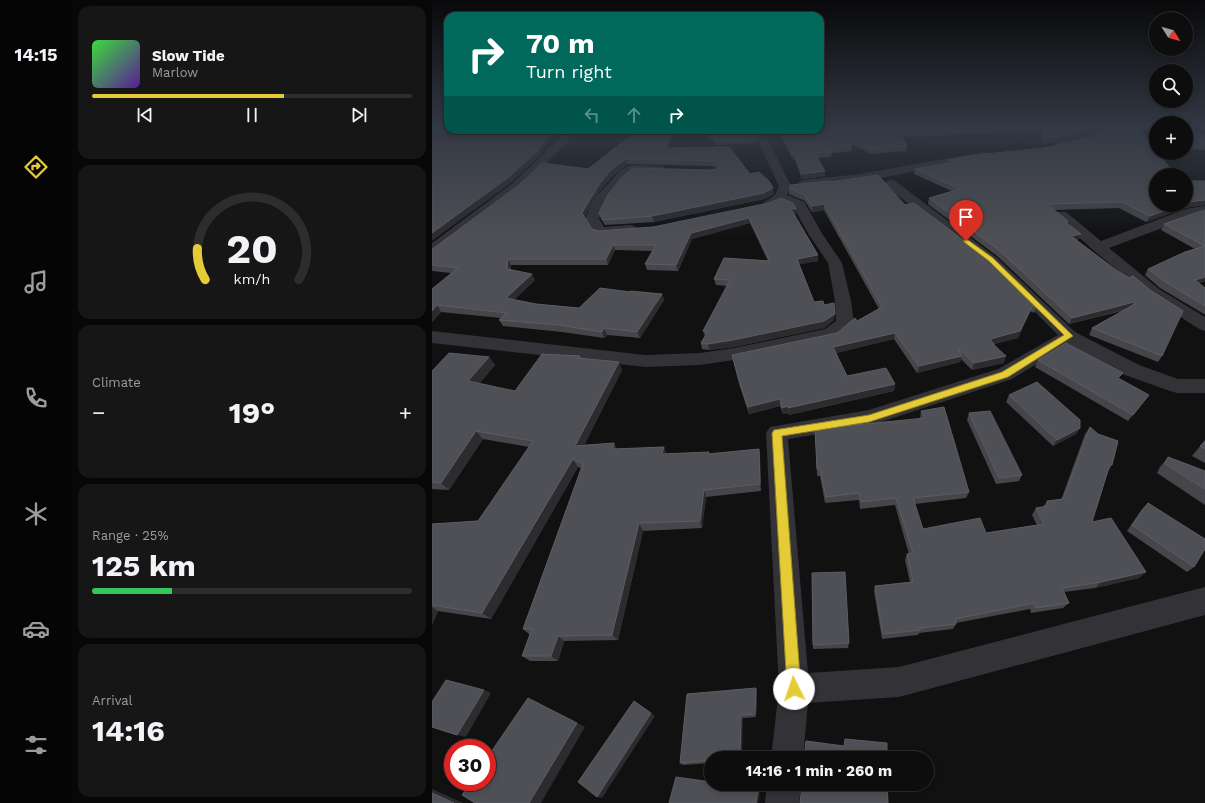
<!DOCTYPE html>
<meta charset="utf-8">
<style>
body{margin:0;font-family:"Work Sans",sans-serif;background:#161617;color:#f1f3f6;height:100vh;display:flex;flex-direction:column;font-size:15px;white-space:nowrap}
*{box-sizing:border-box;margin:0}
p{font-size:13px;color:#9a9c9e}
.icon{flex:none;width:22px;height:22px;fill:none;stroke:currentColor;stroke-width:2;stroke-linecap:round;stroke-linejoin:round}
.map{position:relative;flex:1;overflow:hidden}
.side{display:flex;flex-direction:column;gap:6px;padding:6px;background:#070708;width:360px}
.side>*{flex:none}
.banner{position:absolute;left:12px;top:12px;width:380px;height:122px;border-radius:12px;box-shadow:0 2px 6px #0003,0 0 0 1px #2d2d2e;background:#00695c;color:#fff;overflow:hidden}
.needle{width:26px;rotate:127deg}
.controls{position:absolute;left:717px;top:12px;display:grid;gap:8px}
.controls a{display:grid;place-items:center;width:44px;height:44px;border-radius:50%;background:#0d0d0e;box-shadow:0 2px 6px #0003,0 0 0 1px #2d2d2e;font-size:20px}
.speed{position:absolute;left:12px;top:739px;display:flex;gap:8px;font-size:20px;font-weight:700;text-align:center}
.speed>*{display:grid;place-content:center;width:52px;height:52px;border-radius:50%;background:#0d0d0e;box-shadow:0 2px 6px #0003,0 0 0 1px #2d2d2e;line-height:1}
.speed .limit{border:6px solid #d22;background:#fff;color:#111}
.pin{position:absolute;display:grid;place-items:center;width:34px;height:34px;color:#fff;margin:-41px -17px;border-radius:50% 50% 50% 0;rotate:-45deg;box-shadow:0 0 4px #0007}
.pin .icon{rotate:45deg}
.me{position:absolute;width:44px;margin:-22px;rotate:356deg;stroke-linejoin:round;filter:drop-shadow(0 0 3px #0008)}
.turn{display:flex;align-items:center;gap:14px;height:84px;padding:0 16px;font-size:18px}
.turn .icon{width:52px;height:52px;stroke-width:2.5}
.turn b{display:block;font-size:28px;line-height:34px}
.lanes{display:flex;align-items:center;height:38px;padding:0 16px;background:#0003;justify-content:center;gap:20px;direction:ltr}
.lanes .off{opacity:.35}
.big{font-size:30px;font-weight:700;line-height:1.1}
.side .card{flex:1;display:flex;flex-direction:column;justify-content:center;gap:6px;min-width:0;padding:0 14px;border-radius:12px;background:#161617}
.side .dial{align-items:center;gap:0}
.dial svg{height:104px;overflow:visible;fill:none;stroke:#2d2d2e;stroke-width:7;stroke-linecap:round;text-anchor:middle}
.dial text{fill:#f1f3f6;stroke:none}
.song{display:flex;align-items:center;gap:12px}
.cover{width:48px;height:48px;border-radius:6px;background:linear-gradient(135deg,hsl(120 70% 55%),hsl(270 70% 35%))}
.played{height:4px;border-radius:2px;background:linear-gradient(90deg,#e5cc36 60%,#2d2d2e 60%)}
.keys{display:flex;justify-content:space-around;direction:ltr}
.heat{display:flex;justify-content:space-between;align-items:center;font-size:22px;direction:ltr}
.charge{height:6px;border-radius:3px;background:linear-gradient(90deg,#34c759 25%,#2d2d2e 0)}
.trip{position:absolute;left:272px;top:751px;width:230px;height:40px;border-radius:20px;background:#0d0d0e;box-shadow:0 2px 6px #0003,0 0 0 1px #2d2d2e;font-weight:700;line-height:40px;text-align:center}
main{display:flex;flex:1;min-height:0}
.dock{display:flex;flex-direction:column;width:72px;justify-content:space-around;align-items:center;background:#050506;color:#9a9c9e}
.dock .icon{width:28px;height:28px}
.dock .active{color:#e5cc36}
.dock b{font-size:18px;color:#f1f3f6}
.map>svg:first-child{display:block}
</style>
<main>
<nav class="dock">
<b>14:15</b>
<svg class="icon active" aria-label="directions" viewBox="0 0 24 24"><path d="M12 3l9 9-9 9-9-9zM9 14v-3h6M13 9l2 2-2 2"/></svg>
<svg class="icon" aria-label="music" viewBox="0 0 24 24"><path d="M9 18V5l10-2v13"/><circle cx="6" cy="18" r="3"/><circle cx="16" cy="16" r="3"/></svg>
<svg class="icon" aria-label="phone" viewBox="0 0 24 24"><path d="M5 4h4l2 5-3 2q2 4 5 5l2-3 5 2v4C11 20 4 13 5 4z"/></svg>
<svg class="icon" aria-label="climate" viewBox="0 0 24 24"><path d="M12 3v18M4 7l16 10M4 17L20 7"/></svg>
<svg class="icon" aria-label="car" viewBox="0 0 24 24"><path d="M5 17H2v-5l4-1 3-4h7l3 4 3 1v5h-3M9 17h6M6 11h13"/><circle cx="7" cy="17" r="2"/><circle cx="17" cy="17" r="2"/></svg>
<svg class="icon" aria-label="filters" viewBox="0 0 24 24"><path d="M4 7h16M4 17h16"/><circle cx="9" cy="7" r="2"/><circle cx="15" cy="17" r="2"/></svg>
</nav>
<section class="side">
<div class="card">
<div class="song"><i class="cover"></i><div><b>Slow Tide</b><p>Marlow</p></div></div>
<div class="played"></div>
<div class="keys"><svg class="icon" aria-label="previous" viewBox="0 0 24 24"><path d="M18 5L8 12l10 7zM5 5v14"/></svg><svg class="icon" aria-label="pause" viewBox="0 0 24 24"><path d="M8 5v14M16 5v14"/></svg><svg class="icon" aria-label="next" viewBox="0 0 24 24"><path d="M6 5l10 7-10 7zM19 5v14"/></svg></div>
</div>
<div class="card dial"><svg viewBox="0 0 100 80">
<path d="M14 69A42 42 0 1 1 86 69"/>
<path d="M14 69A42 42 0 0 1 8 45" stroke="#e5cc36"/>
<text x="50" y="56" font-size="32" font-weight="700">20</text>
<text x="50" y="72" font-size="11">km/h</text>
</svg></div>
<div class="card"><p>Climate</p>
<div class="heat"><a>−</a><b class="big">19°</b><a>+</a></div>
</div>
<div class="card"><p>Range · 25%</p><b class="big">125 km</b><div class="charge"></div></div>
<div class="card"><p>Arrival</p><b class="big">14:16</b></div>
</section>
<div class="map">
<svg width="773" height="803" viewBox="0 0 773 803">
<rect width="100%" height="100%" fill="#111112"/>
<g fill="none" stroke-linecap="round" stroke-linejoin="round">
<path fill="#333237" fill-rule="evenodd" d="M676 126H719L714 129 682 131 654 142 629 148 624 145 625 143 647 138Z
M122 130H133L138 135V139L89 189 5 253 0 254V243L81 183 128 138V136Z
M321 130H331L359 186 355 195 372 202 391 235 410 263 419 301 422 323 419 327 404 338 302 360 268 365 213 367 0 343V331L213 355 268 353 302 348 393 329 404 321 403 301 396 263 377 235 362 208 349 202 337 207 332 206 331 203 343 195 347 186Z
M552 152 556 153 558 155 556 157 428 182 372 188 368 187 366 184 368 181 372 180 428 174Z
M199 165 228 166 232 167 234 169 232 171 228 172H201L197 174 172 204 167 219 172 227 198 225 203 226 205 229 203 232 168 235 163 234 153 219 161 200 189 170Z
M459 180 463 181 564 257 643 332 707 365 746 379H773V393H745L738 391 693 375 637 344 580 379 437 426 356 439 376 673 467 667 773 587V615L467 697 376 703 371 758H339L347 689 334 433 338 427 437 410 566 369 626 335 554 263 455 187 453 184 455 181Z
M773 206V214L762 216 677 248 727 289 773 317V331L767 329 715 295 661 250 622 215 624 212H634L669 241 754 209Z
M335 784H369L367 803H333Z"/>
</g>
<path fill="#45454a" d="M397 126H672L647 137 611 144 609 131 470 137 475 146V151L439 154 417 143 420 146V151L400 153 399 157 385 158 393 176 370 179 363 160H361L349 136V131L399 129Z
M754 126 773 136V150L754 149Z
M135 130H142L141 134H139Z
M195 130H240L237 148 297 147 318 174 342 194 332 199 222 222 173 225 169 219 167 213 285 168 280 166 195 164 181 176 169 189 152 217 160 229 166 231 221 227 364 209V214L362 215 386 261 367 264 382 302 392 305 402 320 392 328 302 347 277 350 270 349 269 343 273 336 271 331 295 286 284 285 282 279 336 261 318 223 260 239 246 271 215 270 213 264 220 251 183 250 176 265H79V270L103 280 82 300 104 304 147 308 198 292 230 294 232 300 208 338 175 335 172 338 130 332 71 326 67 320 69 318 9 312 0 322V289L19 273 0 271V249L2 248 156 169 202 133 196 134Z
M271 130H321L325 139V143L285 145Z
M517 160 724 205 773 181V205L753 208 714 222 687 208 622 210 636 221 635 223 649 234 646 240H645L684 270 730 356 726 362 657 335 660 328 694 310 637 324 565 256 496 204 497 198 520 191 482 174 483 169 516 163Z
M399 182 473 205 605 306 602 313 598 311 586 338 562 344 572 363 540 370 529 359 528 362 485 373 462 339 404 353 415 376 463 384 462 391 357 415 356 413 351 414 348 406 317 414 307 384 300 355 405 333 447 309 392 210 380 212 373 201 357 194V188Z
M773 210V281L767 283 773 288V314H772L728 288 713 275 716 269 763 249 729 230 732 224Z
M148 356 149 358 190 370 152 445 182 443 185 449 232 447 234 454H277L327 449 328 457 329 491 274 497 270 528 211 531 186 640 132 641 126 661H98L90 656 98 635 91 629 149 468 146 467 59 619 6 611 0 625V524L46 521 97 447 51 439 17 490 0 489V371L57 357 63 365 47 384 83 391Z
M606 360 717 395 696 421 603 367Z
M577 395 648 428 644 434 621 446 574 402Z
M489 411 537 492 534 498 483 504 491 529 554 533 605 525 600 515 604 508 611 507 615 501 629 500 653 434 658 427 680 465 676 471 660 522 714 572 707 578 663 588 632 592 637 603 631 608 599 613 598 609 524 623V624L521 629 487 633 486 635 450 639 442 591 443 586 478 582 473 560 475 554H477L463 505 428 509 427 500 393 503 388 476H385L383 429 488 419Z
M537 413 590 475 587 481 564 484 535 420Z
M773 440V463L760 456Z
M736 457 773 471V505L725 473 728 467Z
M716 503 762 567 755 572 695 531 710 509Z
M380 573 417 643 416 648 381 649Z
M324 688 325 691 324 717 311 718 279 758V763L251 765 248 763Z"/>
<path fill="#2c2c2f" d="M662 126H672L647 137 611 144 612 139Z
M118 130H123L125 135H120L107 156 80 182 0 241V233Z
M138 130H142L141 134H139Z
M195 130H211V132L196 134Z
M238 130H240L236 154 234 148Z
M361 155H363V160H361Z
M194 159 195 164 181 176 169 189 152 218 150 213 168 183 179 170Z
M393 171V176L370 179V174Z
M341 188 342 194 332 199 222 222 220 216Z
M773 200V205L753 208 714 222 718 216 748 205H754V203L757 202Z
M392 204V210L380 212V206Z
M359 209H364V214L359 215Z
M317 218 318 223 260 239 246 271 244 265 259 233Z
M649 234 646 240 637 242 639 236Z
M181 245 183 250 176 265 174 259Z
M386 255V261L365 265V259Z
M76 259 79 265 78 275 75 269Z
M100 274 103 280 78 304 74 298Z
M773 277V281L759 287 763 280Z
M230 294 232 300 208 338 205 332Z
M702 302 698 308 637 324 640 318Z
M5 305 9 312 0 322V311Z
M601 305 586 338 556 345 558 339Z
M403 314 402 320 392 328 302 347 277 350 276 344Z
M172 328 175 335 172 338 170 332Z
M463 333 462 339 401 354V347Z
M530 356 528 362 485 373 487 366Z
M574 356 572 363 540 370 542 363Z
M57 357 63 365 43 389 36 381Z
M187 362 190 370 148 454 143 446Z
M463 384 462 391 357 415 356 408Z
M348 399V406L317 414 316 407Z
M356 406V413L351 414 350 408Z
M648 428 644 434 621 446 625 440Z
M44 431 51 439 17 490 9 483Z
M182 443 186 451 181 449Z
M232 447 235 455 230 454Z
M327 449 328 457 329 491 328 484Z
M141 459 146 467 59 619 50 613Z
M272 490 274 497 270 528 268 521Z
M207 523 211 531 186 640 180 635Z
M714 572 707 578 663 588 669 582Z
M0 607 6 611 0 625Z
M126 636 132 641 126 661 119 656Z
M324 688 325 691 324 717 323 714Z
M52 690 59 693 34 737 25 735Z
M96 698 153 727 109 803H97Z
M219 713 223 716 170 798 165 797Z
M309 715 311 718 310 758H308Z
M0 789 31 803H22L0 793Z
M326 790 328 792 326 803H324Z"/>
<path fill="#4f5055" stroke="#5c5d64" d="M15 126H16V130H120H118L105 151 78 176 0 233V127Z
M400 126H662L648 132 612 139 610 126 467 132 475 146 440 149 409 134 420 146 398 148 400 152 383 153 393 171 370 174 363 155H361L349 131 388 130V129H402Z
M705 126 724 151V153H726L743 175H746H724V205H748L718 216 690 202 615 204 636 221 633 222 649 234 639 236 684 270 697 278 701 276 718 290 751 311 730 356 660 328 703 304 702 302 640 318 567 250 497 198 528 189 483 169 517 163V160L544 155 612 148 657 138 684 127Z
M754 126H757L773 136V146L756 145 754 143Z
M206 130H238L234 148 297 147 318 174 327 172 337 181 341 188 332 193 220 216 171 220 167 213 176 195 190 177 201 168 279 170 284 169 287 166 284 163 279 161 194 159 179 170 168 183 150 213 160 229 166 231 221 227 337 203 349 198 361 203 364 209H359L386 255 365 259 382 302 391 301 392 305 402 303 403 314 392 321 301 340 276 344 269 343 276 331H271L298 280 282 279 292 258 338 261 317 218 259 233 244 265 213 264 224 245H181L174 259H76L75 269 100 274 74 298 104 304 147 308 168 288 198 292V291L230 294 205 332 172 328 170 332 127 325 67 320 75 313 5 305 0 311V289L26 268 0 265V249L2 248 87 185 110 163 156 169Z
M274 130H321L325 139 284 141Z
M446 175 473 205 482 203 555 258 605 306 601 305 588 331 558 339 563 346 574 356 542 363 525 347 530 356 487 366 463 333 401 347 415 376 454 368 463 384 356 408V406L350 408 348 399 316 407 306 377 300 355 405 333 423 318 425 321 450 307 392 204 380 206 372 195 357 188 358 185 398 181 399 182Z
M754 181H773V200L757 202 754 203Z
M773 210V277L763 280 773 288V306L732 281 716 269 753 252 773 246 732 224 766 212Z
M634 343 691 373 686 378 717 395 701 415 606 360Z
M17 353 57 357 36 381 83 391 110 354 148 356 146 358 187 362 143 446 182 443 181 449 232 447 230 454 277 452 276 454 327 449 328 484 272 490 268 521 207 523 180 635 126 636 119 656H90L100 629H91L151 464 141 459 50 613 0 605V524L46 521 101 441 44 431 9 483 0 482V371Z
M605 382 648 420V428L625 440 577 395Z
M512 407 537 492 481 498 491 529 548 518 554 533 612 524 604 508 616 506 615 501 631 499 658 427 666 434 686 441 680 465 678 464 660 522 679 518 714 572 669 582 630 588 637 603 604 608 602 603 523 619 524 624 488 628V630L451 634 443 586 481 582 475 554 481 553 464 498 429 502 427 493 394 497 388 469H385L383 429 493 418 489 411Z
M558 411 590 475 567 478 537 413Z
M773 441V449L768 446Z
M736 457 773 471V489L733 464Z
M716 503 773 539V549L762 567 700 525Z
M413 572 417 643 381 645 380 573Z
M14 680 52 690 25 735 0 727V702Z
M324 688 323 714 309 715 308 758H279V760L248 763 255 694Z
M96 698 145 723 97 803H43L30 795 39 782H55V758Z
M202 701 219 713 165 797 146 782Z
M413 739 455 743V758H372L374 741 412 746Z
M244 777 279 782V784H289L326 790 324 803H237Z
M370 784H455L456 803H368Z
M0 793 22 803H0Z"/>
<linearGradient id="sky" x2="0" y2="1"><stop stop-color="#09090a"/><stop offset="0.53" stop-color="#323844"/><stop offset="1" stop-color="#323844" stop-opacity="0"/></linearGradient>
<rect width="773" height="238" fill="url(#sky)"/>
<path fill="#e5cc36" stroke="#958523" d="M532 240H536L561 258 641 336 576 377 437 422 350 436 369 689 367 694 362 696 357 694 355 689 340 433 342 430 437 415 570 372 632 335 557 261 532 242Z"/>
</svg>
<div class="controls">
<a><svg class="needle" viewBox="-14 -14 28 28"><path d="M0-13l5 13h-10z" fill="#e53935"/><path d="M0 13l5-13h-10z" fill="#9a9c9e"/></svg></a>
<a><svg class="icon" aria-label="search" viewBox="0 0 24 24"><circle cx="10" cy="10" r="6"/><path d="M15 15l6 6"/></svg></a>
<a>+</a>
<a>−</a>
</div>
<div class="speed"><div class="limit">30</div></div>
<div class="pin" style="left:534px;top:241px;background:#d93025"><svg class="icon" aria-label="arrive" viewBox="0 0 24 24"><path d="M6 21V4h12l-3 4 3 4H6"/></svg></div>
<svg class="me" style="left:362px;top:689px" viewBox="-20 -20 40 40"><circle r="19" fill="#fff"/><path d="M0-13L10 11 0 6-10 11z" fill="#e5cc36"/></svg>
<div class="trip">14:16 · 1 min · 260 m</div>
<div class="banner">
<div class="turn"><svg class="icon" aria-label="right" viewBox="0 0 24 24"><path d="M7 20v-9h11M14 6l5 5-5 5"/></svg><div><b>70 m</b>Turn right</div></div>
<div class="lanes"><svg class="icon off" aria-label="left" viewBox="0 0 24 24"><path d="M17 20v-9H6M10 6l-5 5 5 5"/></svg><svg class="icon off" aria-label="ahead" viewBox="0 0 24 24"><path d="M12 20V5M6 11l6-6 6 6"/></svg><svg class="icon" aria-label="right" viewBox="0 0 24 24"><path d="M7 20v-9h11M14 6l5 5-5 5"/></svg></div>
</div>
</div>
</main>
